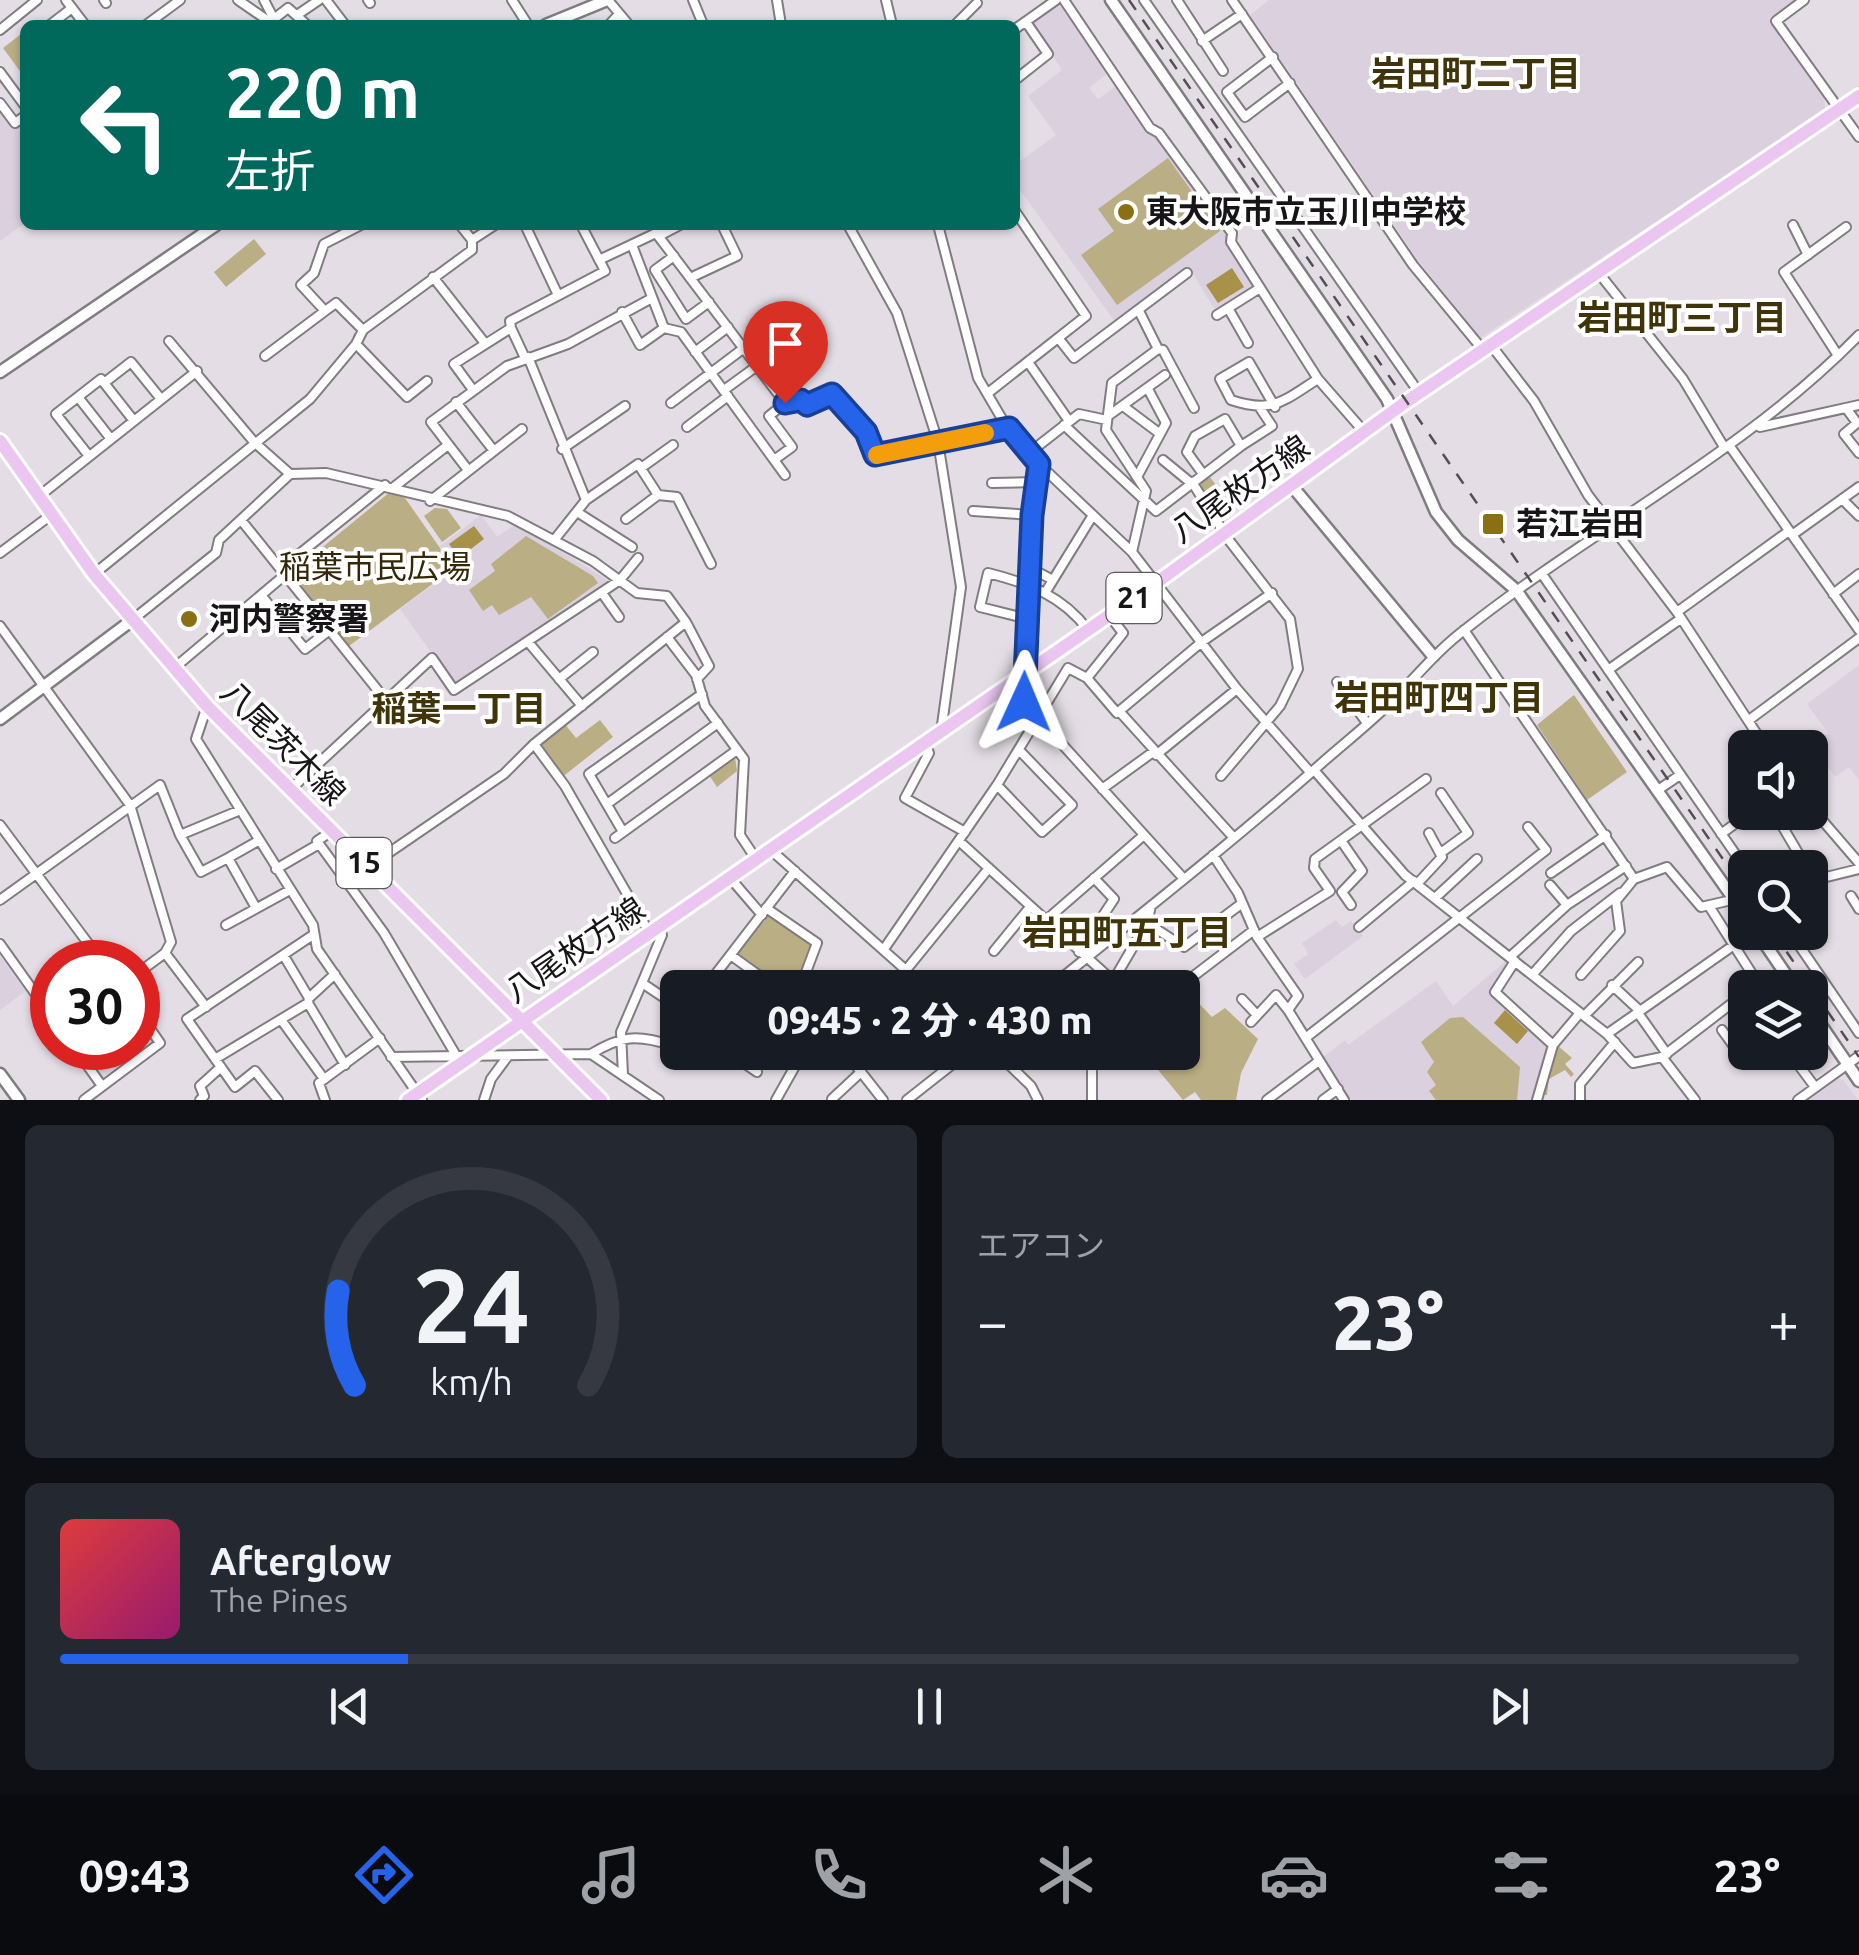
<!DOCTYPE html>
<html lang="ja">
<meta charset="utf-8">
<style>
body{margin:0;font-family:Ubuntu,"Noto Sans JP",sans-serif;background:#242831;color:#f1f3f6;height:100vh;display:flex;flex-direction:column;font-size:38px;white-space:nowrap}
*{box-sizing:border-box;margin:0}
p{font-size:32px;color:#9ea1a6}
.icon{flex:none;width:55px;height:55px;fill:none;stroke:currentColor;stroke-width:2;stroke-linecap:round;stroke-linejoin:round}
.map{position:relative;height:1100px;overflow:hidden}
.drawer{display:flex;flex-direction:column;gap:25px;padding:25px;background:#0d0f14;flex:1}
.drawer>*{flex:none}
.top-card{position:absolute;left:20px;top:20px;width:1000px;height:210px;border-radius:15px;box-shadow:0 2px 8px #0004;background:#00695c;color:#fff;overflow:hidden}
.tools{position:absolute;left:1728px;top:730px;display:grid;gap:20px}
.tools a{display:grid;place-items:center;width:100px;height:100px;border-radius:15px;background:#171b24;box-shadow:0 2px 8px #0004;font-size:50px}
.speed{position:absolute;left:30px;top:940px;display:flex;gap:20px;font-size:50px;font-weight:700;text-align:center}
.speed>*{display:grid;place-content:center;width:130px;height:130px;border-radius:50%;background:#171b24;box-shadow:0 2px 8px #0004;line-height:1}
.speed .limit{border:15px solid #d22;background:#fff;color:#111}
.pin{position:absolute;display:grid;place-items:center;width:85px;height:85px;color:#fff;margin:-102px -42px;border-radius:50% 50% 50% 0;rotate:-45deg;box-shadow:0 0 10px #0007}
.pin .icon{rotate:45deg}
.me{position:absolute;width:110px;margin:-55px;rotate:1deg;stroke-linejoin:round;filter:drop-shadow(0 0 8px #0008)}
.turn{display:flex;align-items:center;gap:35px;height:210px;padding:0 40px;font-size:45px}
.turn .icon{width:130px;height:130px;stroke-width:2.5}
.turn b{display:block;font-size:70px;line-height:85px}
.big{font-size:75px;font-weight:800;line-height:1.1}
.drawer .card{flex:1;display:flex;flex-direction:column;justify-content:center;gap:15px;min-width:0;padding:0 35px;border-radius:15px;background:#242831}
.drawer .dial{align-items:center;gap:0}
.dial svg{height:260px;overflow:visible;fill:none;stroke:#363941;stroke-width:7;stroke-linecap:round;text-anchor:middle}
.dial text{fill:#f1f3f6;stroke:none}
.song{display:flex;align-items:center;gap:30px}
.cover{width:120px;height:120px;border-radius:15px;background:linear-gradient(135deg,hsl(0 70% 55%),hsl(320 70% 35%))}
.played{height:10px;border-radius:5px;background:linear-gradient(90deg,#2563eb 20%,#363941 20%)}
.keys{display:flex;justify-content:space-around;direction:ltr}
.heat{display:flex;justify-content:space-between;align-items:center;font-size:55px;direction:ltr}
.drawer .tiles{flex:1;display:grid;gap:25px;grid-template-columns:1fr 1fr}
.card:last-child{grid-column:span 2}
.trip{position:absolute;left:660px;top:970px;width:540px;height:100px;border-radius:15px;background:#171b24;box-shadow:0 2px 8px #0004;font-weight:800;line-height:100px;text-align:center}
.dock{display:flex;height:160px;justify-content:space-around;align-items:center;background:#090b0e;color:#9ea1a6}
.dock .icon{width:70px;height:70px}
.dock .current{color:#2563eb}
.dock b{font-size:45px;color:#f1f3f6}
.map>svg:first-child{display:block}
</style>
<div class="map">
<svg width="1859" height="1100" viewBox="0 0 1859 1100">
<rect width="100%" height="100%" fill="#e4dde5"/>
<path fill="#dbd0dd" d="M1269 0H1800L1769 18 1824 96 1825 110 1480 338 1418 260 1250 15Z
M1060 2 1109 72 1089 88 1098 99 1118 85 1147 131 1157 135 1230 234 1227 242 1256 287 1217 313 1190 269 1116 323 1015 183V165L1056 135 1028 96 1062 70 1031 22Z
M0 109 14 128 25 121V223L0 241Z
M481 515 497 537 516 524 609 581 454 684 400 609 455 569 440 546Z
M1859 665V780L1849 767 1835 777 1812 746 1828 733 1807 704Z
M1336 920 1342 927 1351 921 1363 936 1305 979 1294 964 1308 954 1302 943Z
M0 956 26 991 0 1010Z
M1507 960 1512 965 1493 993 1551 1044 1535 1100H1351L1322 1058 1345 1040 1348 1045 1436 981 1453 1006Z
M1838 1079 1843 1080 1858 1100H1810Z"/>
<path fill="#baae84" d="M25 31V78L3 48Z
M1168 158 1220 231 1117 305 1081 255 1114 231 1098 209Z
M254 239 266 254 226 287 214 272Z
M1207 473 1234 510 1222 518 1195 482Z
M390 492 405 498 454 568 349 646 291 573Z
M435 508 447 509 461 528 442 542 424 516Z
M526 536 593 576 598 583 548 619 531 597 499 615 492 605 483 611 469 590 495 571 491 564Z
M1574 695 1627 772 1587 800 1537 725Z
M600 720 613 737 561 778 536 744 564 723 576 738Z
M735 757 737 771 717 787 709 775Z
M770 914 813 946 794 988 779 987 738 954Z
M1181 985 1212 1017 1225 1008 1258 1039 1241 1073 1236 1100H1201L1195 1092 1183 1100 1144 1053 1182 1052Z
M1463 1017 1520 1067 1517 1100H1436L1429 1091 1436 1085 1427 1072 1434 1062 1421 1042 1450 1018Z
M1557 1045 1572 1058 1565 1064 1574 1074 1571 1077 1565 1070 1549 1079 1547 1095H1540Z"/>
<path fill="#a8924a" d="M1232 268 1244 287 1218 303 1206 285Z
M474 526 484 539 459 558 449 544Z
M1505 1010 1528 1031 1517 1044 1494 1023Z"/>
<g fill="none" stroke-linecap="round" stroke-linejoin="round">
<defs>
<path id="minor" d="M66 0 85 25
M104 0 106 3
M238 0 270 22 288 8 307 25
M264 0 277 25
M326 0 345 25
M368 0 370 3
M512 0 528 25
M608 0 629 25
M693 0 702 22
M777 0 781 25
M886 0 892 25
M1064 0 1150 128 1159 133 1232 233 1231 242 1318 379
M1144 0 1413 384
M1177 0 1223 71
M1232 0 1413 265 1483 350
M1804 0 1776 21 1859 137
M297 15 319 0
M50 25 72 8
M146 25 180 0
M609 25 619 14
M955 25 977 3
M1015 29 1056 0
M0 30 37 0
M1202 41 1242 14
M1273 57 1227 92 1245 117 1290 83
M0 72 25 106
M1015 80 1048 54 1026 22
M0 103 15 123 25 116
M361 225 324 244 314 273 301 285 325 311 336 303 363 330
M460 225 472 240
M525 225 557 293
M848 225 897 313 938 442 961 587 941 732
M938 225 978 378 1005 424 1039 464 1132 552 1237 689 1310 772
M1793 225 1808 255
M656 233 785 403 801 400 807 405 832 394 866 432 875 455 1009 428
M659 236 680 225
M632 245 664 328 681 332 785 475
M674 256 655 270 686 319 709 302
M599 260 656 233 661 225
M1598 272 1683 379 1724 447
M433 277 484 342
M690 278 737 256 722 225
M1228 308 1248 343
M622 312 640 345 664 328
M1217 315 1260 288
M511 328 525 358
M1059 339 1074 358 1187 273
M169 341 254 442 290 474 326 473 508 516 593 561 637 593 667 596 686 622 534 744 504 774 368 867
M1491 345 1534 401 1588 495 1677 612 1766 748
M1158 349 1163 350 1194 408
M695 352 728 327
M1837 354 1784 272 1846 227
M265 356 325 311
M528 357 586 500 555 539
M1028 362 1069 421
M427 381 407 397 356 344 363 330 472 250V240L495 225
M104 383 131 362 161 399
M473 390 454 364 511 328 510 321 605 271 581 225
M724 390 757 366
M988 393 1086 316 1015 211
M78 397 111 439
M456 402 494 451
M671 403 744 348
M1123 406 1159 433
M1275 407 1249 362 1220 379 1231 400C1273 414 1283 401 1318 379L1366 434
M1846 408 1857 423 1844 434 1859 453
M1108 416 1165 375
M1064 425 1156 511 1241 446 1225 419 1195 436 1187 452 1203 474
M687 427 728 396
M1760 427 1859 405
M1729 445 1859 630
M1241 446 1272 426 1260 408
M562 449 625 406
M1029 453 1079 414 1107 420
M89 456 56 414 101 379 134 421
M774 460 792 447 769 416 785 403
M1163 460 1191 483
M1039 464 1032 515 1024 702 1184 879
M641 468 673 445
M468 470 431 422 507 366 568 344 652 298
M1137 477 1166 423 1148 389
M1192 482 1228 539 1290 619 1298 669 1280 706 1221 776
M992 483 1036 482
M394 487 448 445
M658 495 677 497 711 564
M38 497 197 371
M1842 499 1859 516
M586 500 638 464 658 495 626 519
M430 501 522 429
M973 511 1032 515
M577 512 632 547
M241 520 384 698
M1792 535 1859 487
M1132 552 1146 491 1106 430 1112 383 1158 349 1140 313
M0 553 51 515
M282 568 385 485
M1030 568 1053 580
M94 574 310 399 356 344
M1542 574 1745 868
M602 593 619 617
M1045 593 1093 515
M1833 594 1859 574
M261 595 305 649 331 629
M1677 612 1789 531
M1109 615 1123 633 1087 678 1117 713 1203 641 1272 593
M1028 619 980 607 988 573C1028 583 1063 596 1088 630
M131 621 216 553 219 540 290 474
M686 622 709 666 697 679
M0 626 130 805 171 942 165 953 138 973
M1464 630 1634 879 1667 867 1701 907 1745 897
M667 637 696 675 705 706 744 759 740 835 756 859
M529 643 582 706
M173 669 286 574
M1608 670 1679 620
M559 679 593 652
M1337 682 1367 723
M207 706 196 739 313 925 317 949 422 1100
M1119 711 1234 838
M1749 720 1859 638
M534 744 565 786 649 932
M925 744 929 753 905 798 965 832
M1156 755 1237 689
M1314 770 1405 875 1607 1034 1633 1063 1662 1057 1695 1100
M997 785 1042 832 1072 805 1019 750
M291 789 432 658 454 690 620 580 638 558
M1102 789 1153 752
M1658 790 1680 775
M1441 793 1468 833 1442 852
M607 804 718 723
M1810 806 1859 863
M1774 812 1807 868
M0 825 102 962
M332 831 317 841 384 933 457 1057
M623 832 589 774 702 694
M1721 834 1751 812
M180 835 201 872 228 858
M615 838 737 750
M959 841 1113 981 1109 988
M1342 842 1362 871 1342 892 1351 905
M772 851 926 988
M1213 855 1238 893 1257 937 1298 996 1288 1010 1344 1100
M276 869 319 844
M1551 873 1606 835
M731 879 762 915
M1810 881 1859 869
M1417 884 1442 857 1429 833
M1851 896 1859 909
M1435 898 1477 859
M0 900 160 785 180 835 238 811
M1567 905 1626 866
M1709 906 1754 977
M256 908 228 858 258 841
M766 908 817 943 800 988
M1045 921 1144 835
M1147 923 1184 947 1241 904
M226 925 290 890
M1359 927 1414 881
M1790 932 1859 1033
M1257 937 1330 891 1314 868 1315 859 1426 779
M0 944 52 1017
M884 949 997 785 1068 668 1087 678
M994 951 1030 907
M1079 952 1114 899 1094 878
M165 953 206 1007
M284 956 309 998
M732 956 776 988
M1511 956 1567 905 1550 885
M1515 961 1495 992 1553 1045
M906 970 989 868
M806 973 833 988
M1532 975 1571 931 1620 893
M1581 975 1620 931 1616 901 1634 879
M1191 978 1254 930
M1113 981 1147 923 1151 906
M642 983 662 935 660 926
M1612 985 1640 1011 1734 945
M705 988 795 871
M859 988H865
M1049 988C1142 913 1235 840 1323 762 1348 740 1374 720 1397 696 1420 672 1440 648 1467 628 1595 527 1745 452 1859 335
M1242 999 1257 1015
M308 1003 345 1065
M1638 1013 1667 1054
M1584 1016 1638 962
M282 1021 324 1079
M1251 1022 1276 995 1288 1010
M1722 1030 1746 1063 1761 1052
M1607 1034 1640 1011
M1308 1036 1546 850 1528 827
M75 1048 102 1086
M728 1052 757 1072
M996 1052 1031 1086 1038 1100
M1789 1052 1815 1087
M591 1054C620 1036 637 1034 670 1045L678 1031
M391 1057 591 1054 659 1100
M1662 1057 1731 1004 1745 1021
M215 1059 308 1003 309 998 335 974
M861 1072 883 1100
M623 1075 621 1032 642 983 678 1007
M832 1099 861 1072 856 1066 864 1052
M84 1100 160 1043 138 1011
M200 1100 204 1096 200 1086 221 1067
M278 1100 255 1071 235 1087 187 1019 313 935
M325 1100 319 1083 380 1038
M484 1100 491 1079 508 1056
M776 1100 803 1052
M907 1100 968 1052
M1092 1100V1052
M1267 1100 1319 1061
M1323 1100 1338 1089
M1537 1100 1553 1045 1580 1013
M1580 1100V1084L1615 1042
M1798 1100 1859 1056"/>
<path id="tertiary" d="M1111 0 1387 399 1436 512 1458 540 1516 590 1745 915
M546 25 607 0
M0 372 216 225
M1292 486 1433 656
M0 719 131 621
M1757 932 1795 988
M1810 1009 1859 1081
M0 1074 19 1100"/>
<path id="primary" d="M0 441 94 574 207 706 601 1100
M408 1100 1156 583 1403 404 1859 96"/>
</defs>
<use href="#minor" stroke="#817c82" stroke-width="12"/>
<use href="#tertiary" stroke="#817c82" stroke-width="15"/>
<use href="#primary" stroke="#fff" stroke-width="18"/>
<use href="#minor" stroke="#fff" stroke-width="8"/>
<use href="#tertiary" stroke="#fff" stroke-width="10"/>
<use href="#primary" stroke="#eac6f1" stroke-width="12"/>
<path stroke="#524e52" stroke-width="2.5" stroke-dasharray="12 12" stroke-linecap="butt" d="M1129 0 1745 891
M1773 932 1859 1057"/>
</g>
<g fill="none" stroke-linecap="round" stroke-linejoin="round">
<defs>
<path id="route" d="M785 403 801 400 807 405 832 394 866 432 875 455 1009 428 1039 464 1032 515 1024 702"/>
</defs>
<use href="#route" stroke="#184099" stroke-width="25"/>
<use href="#route" stroke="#2563eb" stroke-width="18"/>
<path stroke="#f59e0b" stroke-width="18" d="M877 455 985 433"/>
</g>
<g fill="#897113" stroke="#fff" stroke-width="4">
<circle cx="1126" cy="212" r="10"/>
<rect x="1481" y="512" width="24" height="24" rx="5"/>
<circle cx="189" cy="619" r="10"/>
</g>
<g text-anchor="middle" stroke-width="8" stroke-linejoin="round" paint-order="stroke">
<g fill="#fff" stroke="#5d5b5d" stroke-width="2.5">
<rect x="1106.5" y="573" width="55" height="50" rx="8"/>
<rect x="336.5" y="838" width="55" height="50" rx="8"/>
</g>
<g font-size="30" font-weight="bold" fill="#181518">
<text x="1134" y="608">21</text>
<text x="364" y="873">15</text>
</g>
<g font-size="32" font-weight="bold" fill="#181518" stroke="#fff" text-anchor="start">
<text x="1146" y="223">東大阪市立玉川中学校</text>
<text x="1516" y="535">若江岩田</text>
<text x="209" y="630">河内警察署</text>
</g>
<g font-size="32" fill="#181518" stroke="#fff">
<text transform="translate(1240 489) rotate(-35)" y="11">八尾枚方線</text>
<text transform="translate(283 743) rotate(45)" y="11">八尾茨木線</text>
<text transform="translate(575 950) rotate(-34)" y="11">八尾枚方線</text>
</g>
<g font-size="32" fill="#322807" stroke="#fff">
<text x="375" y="578">稲葉市民広場</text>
</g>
<g font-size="35" font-weight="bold" fill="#403409" stroke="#fff">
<text x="1476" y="86">岩田町二丁目</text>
<text x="1682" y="330">岩田町三丁目</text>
<text x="1439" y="710">岩田町四丁目</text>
<text x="459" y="721">稲葉一丁目</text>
<text x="1127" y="945">岩田町五丁目</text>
</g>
</g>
</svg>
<div class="tools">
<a><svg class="icon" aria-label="sound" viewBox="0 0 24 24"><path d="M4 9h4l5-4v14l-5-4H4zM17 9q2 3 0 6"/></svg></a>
<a><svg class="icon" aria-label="search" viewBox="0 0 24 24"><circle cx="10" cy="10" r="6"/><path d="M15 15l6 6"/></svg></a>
<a><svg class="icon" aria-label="layers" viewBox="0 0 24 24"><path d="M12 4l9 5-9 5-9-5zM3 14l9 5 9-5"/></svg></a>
</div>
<div class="speed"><div class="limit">30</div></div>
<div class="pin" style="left:785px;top:403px;background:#d93025"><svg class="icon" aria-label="arrive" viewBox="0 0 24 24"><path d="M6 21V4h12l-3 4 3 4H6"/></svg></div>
<svg class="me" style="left:1024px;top:702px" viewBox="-20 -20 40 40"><path d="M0-17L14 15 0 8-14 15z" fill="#2563eb" stroke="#fff" stroke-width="4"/></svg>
<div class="trip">09:45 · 2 分 · 430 m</div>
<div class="top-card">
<div class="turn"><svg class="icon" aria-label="left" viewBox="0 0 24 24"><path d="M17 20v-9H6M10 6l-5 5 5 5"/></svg><div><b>220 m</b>左折</div></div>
</div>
</div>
<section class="drawer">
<div class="tiles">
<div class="card dial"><svg viewBox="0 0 100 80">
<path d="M14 69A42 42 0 1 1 86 69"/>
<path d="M14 69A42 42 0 0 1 9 40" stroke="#2563eb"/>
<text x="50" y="56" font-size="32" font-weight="700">24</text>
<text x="50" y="72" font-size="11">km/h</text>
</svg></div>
<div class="card"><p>エアコン</p>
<div class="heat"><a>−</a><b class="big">23°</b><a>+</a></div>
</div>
<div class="card">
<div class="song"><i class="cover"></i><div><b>Afterglow</b><p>The Pines</p></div></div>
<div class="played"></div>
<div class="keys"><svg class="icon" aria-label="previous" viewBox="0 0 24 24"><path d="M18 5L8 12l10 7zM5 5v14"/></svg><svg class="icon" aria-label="pause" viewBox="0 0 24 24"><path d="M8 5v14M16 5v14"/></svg><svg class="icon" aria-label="next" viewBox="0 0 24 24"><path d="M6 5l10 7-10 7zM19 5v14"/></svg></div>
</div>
</div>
</section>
<nav class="dock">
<b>09:43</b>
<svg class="icon current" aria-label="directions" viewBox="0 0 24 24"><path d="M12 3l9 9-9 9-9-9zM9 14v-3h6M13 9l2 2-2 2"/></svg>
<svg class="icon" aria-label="music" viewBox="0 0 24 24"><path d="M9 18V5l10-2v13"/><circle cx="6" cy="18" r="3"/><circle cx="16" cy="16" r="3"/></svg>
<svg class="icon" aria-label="phone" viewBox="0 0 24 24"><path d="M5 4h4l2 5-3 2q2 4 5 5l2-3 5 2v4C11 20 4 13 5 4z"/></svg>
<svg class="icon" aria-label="climate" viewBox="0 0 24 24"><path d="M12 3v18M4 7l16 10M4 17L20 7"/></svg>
<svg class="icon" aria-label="car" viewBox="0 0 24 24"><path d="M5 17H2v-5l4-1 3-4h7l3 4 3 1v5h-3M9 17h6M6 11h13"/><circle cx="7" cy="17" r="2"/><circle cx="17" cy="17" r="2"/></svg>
<svg class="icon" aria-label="filters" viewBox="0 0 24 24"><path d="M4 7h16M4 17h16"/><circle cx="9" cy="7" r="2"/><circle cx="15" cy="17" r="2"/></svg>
<b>23°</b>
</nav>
